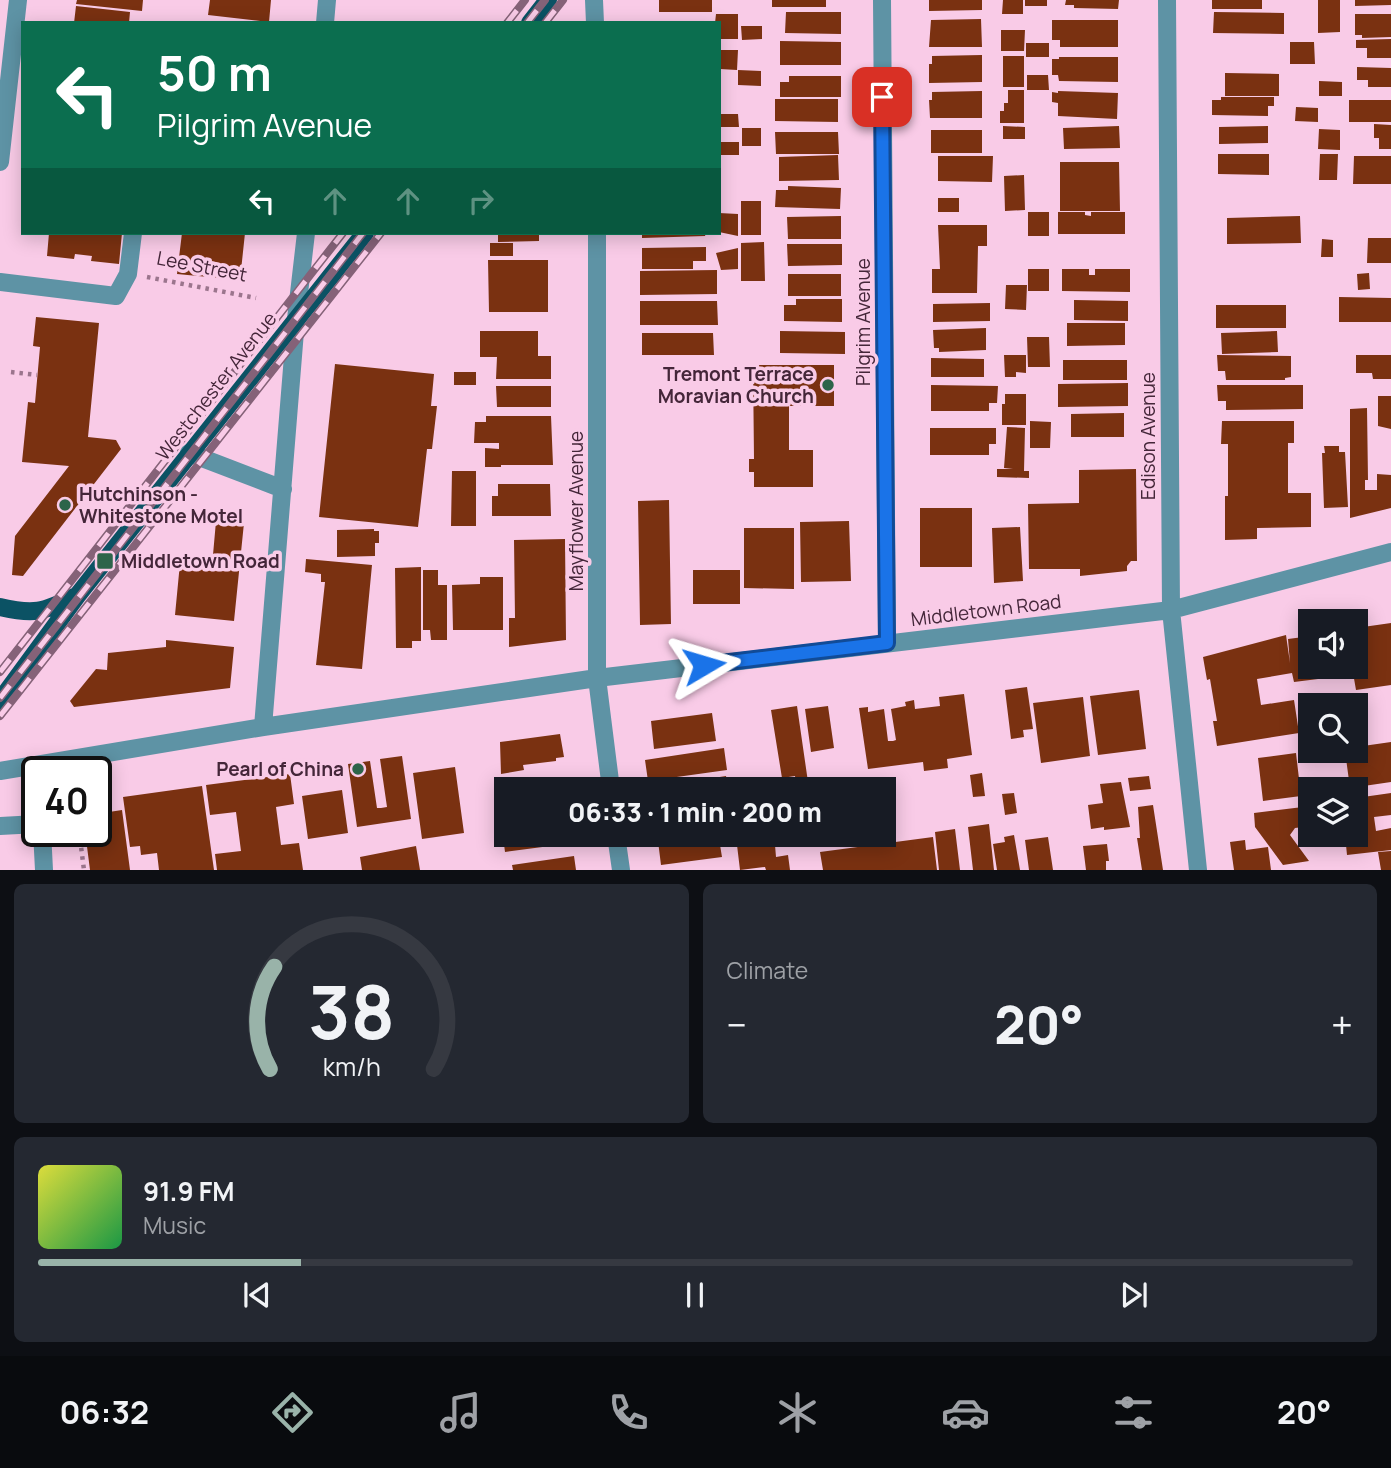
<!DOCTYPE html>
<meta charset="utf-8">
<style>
body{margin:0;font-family:Manrope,sans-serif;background:#242831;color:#f1f3f6;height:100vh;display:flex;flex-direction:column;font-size:26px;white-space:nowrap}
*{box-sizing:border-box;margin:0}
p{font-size:23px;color:#9ea1a6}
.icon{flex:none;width:38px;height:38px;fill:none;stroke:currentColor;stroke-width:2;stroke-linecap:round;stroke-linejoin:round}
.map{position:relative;height:870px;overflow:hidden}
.sheet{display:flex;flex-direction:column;gap:14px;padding:14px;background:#0d0f14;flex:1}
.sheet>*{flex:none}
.guide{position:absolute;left:21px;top:21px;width:700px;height:214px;border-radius:0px;box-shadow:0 4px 18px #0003;background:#0b6e4f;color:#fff;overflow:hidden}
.tools{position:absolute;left:1298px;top:609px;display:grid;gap:14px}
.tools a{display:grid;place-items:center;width:70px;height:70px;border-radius:0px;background:#171b24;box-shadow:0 4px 18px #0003;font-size:35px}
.speed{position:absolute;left:21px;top:756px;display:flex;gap:14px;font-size:35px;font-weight:700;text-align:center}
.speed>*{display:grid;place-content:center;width:91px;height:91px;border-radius:50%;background:#171b24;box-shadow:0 4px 18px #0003;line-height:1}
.speed .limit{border:4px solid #111;border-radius:10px;background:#fff;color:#111}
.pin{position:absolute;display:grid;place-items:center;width:60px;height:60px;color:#fff;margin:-30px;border-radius:14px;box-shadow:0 4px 10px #0006}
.me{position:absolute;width:77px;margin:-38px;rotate:83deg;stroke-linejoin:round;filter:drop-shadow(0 0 5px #0008)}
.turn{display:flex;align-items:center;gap:24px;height:147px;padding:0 21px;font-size:32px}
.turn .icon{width:91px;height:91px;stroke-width:2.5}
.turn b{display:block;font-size:49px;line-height:60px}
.lanes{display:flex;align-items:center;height:66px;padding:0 21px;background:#0003;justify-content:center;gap:35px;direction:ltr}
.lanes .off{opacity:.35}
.big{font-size:52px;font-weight:800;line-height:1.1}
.sheet .widget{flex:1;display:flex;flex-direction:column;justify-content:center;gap:10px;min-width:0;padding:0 24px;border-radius:10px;background:#242831}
.sheet .dial{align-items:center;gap:0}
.dial svg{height:182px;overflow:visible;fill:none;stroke:#363941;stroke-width:7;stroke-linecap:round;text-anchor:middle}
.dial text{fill:#f1f3f6;stroke:none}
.song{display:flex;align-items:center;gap:21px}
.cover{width:84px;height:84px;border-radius:10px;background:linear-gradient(135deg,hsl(60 70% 55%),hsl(140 70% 35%))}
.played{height:7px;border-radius:4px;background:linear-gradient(90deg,#99b3a9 20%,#363941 20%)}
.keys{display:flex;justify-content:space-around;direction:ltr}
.heat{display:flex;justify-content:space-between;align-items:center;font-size:38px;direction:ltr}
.sheet .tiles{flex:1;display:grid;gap:14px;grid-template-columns:1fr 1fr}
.widget:last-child{grid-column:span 2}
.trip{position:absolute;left:494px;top:777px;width:402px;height:70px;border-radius:0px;background:#171b24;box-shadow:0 4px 18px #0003;font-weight:800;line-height:70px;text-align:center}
.tab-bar{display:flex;height:112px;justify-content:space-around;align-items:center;background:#090b0e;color:#9ea1a6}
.tab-bar .icon{width:49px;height:49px}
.tab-bar .active{color:#99b3a9}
.tab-bar b{font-size:32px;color:#f1f3f6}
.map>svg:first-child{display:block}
</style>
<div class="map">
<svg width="1391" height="870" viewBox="0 0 1391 870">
<rect width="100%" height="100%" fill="#f9cbe7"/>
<path fill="#7a3111" d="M77 0H143L142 11 76 4Z
M210 0H271L269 22 208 15Z
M659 0H712V12H659Z
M772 0H826V7H772Z
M929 0H982V10L929 11Z
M1003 0H1023V14H1002Z
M1025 0H1047V6H1025Z
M1066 0H1119L1118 9 1074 8V5H1065Z
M1212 0H1262V9H1212Z
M1318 0H1340V32L1318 33Z
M1355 0H1391V5L1355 6Z
M76 6 130 12 129 23H74Z
M786 12H841V34L785 33Z
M1214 12 1284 13V34L1213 33Z
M716 14H738V39H719V23H715Z
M1355 14H1391V37L1362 38V35H1355Z
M981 19 982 47H929L931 20Z
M1052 20H1118V47H1060V40H1052Z
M741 26H762V39L742 40Z
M1001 30H1025L1024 51H1001Z
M1391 39V58H1367V48H1356V40Z
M780 41 841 42V65H780Z
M1290 42H1314L1315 64H1290Z
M1026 43H1049V57H1026Z
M720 50H738L737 70 720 69Z
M982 55V82L929 83V64H932V56Z
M1003 56H1024V87H1003Z
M1059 57H1118V82L1059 81 1058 75H1052V59H1059Z
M1357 67 1391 68V87H1368V80H1357Z
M738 70 761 71V86L738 85Z
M1225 73 1279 74V96H1225Z
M1027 75H1048L1049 90H1027Z
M789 76H841V97H780V82H789Z
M1319 81 1342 82V96H1319Z
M1008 90H1024V123H1000V111H1004V103H1008Z
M982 91V118H930L929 100H932V92Z
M1058 91 1118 93 1117 119 1058 116V103L1052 102V92L1058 93Z
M1221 97H1274V106H1268V116L1212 115V100H1221Z
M775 99H838V122L775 121Z
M1349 100H1391V122H1349Z
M1296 107 1318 108V122L1295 121Z
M719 114H738L739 127H719Z
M1374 124 1391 125V149H1379V138H1374Z
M1003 126 1025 127V139H1003Z
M1119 126 1120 148 1064 149 1063 128Z
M1268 126V143L1219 144V127Z
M742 128H761V146H742Z
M1319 129 1340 130V150L1318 149Z
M931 130H982V153H931Z
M775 132H838L839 154H776Z
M719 142H739V155H719Z
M1218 154H1269V175L1218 174Z
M1320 154H1338L1337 180H1319Z
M838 155 839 180 779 181V157Z
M938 156H993L992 182 938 181Z
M1354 156H1391V184H1353Z
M1060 162H1119L1120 211H1060Z
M1024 175 1025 210 1005 211 1004 176Z
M788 186 841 188 840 209 775 207 776 190H788Z
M938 198H959V212H938Z
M741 201H761V235H741Z
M1028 212H1049V236H1028Z
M1058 212H1085V215L1091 216V212H1125V234H1058Z
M719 213 738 214V236L719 232Z
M841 216V239H788L787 217Z
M1300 216 1301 243 1227 244V218Z
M938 225H987V246H978L977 293H932V269H940Z
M49 233H122L119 264 91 261 92 256 75 254 74 259 47 256Z
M182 233H245L240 280 177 274Z
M498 233H539V241L498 242Z
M642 233H706L705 236 642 238Z
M1368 238H1391V263H1367Z
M1322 239 1333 240V257H1321Z
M764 242 765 281H741V243Z
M490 243H513V256H490Z
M787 244H842V265L788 266Z
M706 247V261H693V269H642V248Z
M738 248V269L721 270 716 253Z
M488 260H548V312H489Z
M1028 269H1049V291H1028Z
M1062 269H1089V275H1095V269H1130V292L1062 291Z
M717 270V294L640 295V271Z
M1369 273 1370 289 1358 290 1357 274Z
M788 274H841V296H788Z
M1006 285H1027L1026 310 1005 309Z
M1339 297 1391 298V322H1339Z
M796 299H842V322L784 321V305H796Z
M1074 300 1128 301V321L1074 320Z
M640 301H717L718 325H640Z
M990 303V321L933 322V304Z
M1216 305H1286V328H1216Z
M36 317 99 323 88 437 116 440 121 449 23 576 12 575 15 536 69 466 22 462 28 402 35 403 40 347 33 346Z
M1067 323H1125V345L1067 346Z
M986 328V350L939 352V348H934L933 330Z
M480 331H538V356H551V379H496L497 357H480Z
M780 331 845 332V354L780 353Z
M1277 331 1278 352 1222 354 1221 333Z
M642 333H713L714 355H642Z
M1027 337H1049L1050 367H1028Z
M1004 355H1026V373L1016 372V377H1005Z
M1217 355 1291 356V377L1285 378V380H1226L1225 371H1218Z
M1356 355H1391V379H1373L1372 373H1356Z
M931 358 984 359V377H931Z
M1063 360H1127V380H1063Z
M335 364 434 374 431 406H437L432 449H427L418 527 319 517Z
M753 365H834V406H789V450H813V487H754V472H749V459H754Z
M454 372H476V385H454Z
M1128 383V406L1058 407V384Z
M931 385 998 386 997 403H989V411H931Z
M1217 385H1303V409L1226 410V401H1218Z
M496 386H551V407H497Z
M1005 394H1026V425H1002V404H1005Z
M1378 396H1391V429L1378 426Z
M1367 408 1368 480H1365V490H1377V474L1391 475V508L1350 518V409Z
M1124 413V437H1071V414Z
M486 416H551L553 465H501V467H485V448L499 449V443H474L475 422H486Z
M1030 421 1051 422 1050 448H1030Z
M1222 421H1294V443H1288V493H1311V527L1257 528V539L1225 540V496H1228V444H1221Z
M1007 427 1025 428 1024 471H1029V478L997 477V469H1013L1004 468Z
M930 428H996V444H989V455H930Z
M1324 446H1339V452H1345L1348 507 1324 508 1322 453H1325Z
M1136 469 1137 561H1131L1127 566V571L1080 576V569H1029L1028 504 1079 503V470Z
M452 471H476V526H451Z
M498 484H550L551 516H492V496H498Z
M669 500 671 624 640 625 638 501Z
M920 508H972V567H920Z
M217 510 245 513 234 621 175 615 180 563 212 566Z
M849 521 851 581 801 582 800 522Z
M1020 527 1023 581 994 583 992 528Z
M744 528H794V589L744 588Z
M374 529V531H379V543H375V556L337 557V530Z
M565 539 566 640 509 647V618H515L514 540Z
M306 559 372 565 362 669 316 665 325 582H321V574L305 572Z
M421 567V641H412V648H396L395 568Z
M423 570H438V585H447V640H431L430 630H423Z
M693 570H740V604H693Z
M480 577H503V630H453L452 585 480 584Z
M1391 623V685L1356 690 1352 667H1356V628Z
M1286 635 1290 663 1288 639 1311 636V667H1317L1318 679 1294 682 1292 673 1257 679 1261 705 1294 700 1299 733 1217 746 1213 721H1217L1210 679 1207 680 1203 657Z
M166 640 234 647 230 688 74 707 70 701 96 669 107 670 108 653 166 647Z
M1027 687 1033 729 1023 730 1024 737 1011 739 1005 690Z
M1139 690 1146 749 1098 755 1090 696Z
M964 694 972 755 947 759 948 768 924 771 923 762 868 769 859 708 868 707V712L884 709 888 741H893L896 740 891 709 906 706 905 702 914 700 915 709 940 706 939 697Z
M1083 697 1090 756 1041 763 1033 703Z
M797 706 808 782 796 784 795 776 782 778 771 710Z
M828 706 834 748 811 752 805 709Z
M712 713 716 741 654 749 651 721Z
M560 734 564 757 556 758V761L523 765 524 770 501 774 500 742Z
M1391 742V782L1350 788 1345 751H1356V747Z
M724 748 727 770 648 781 645 760Z
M1296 753 1301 796 1263 801 1258 758Z
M402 756 411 819 357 827 348 764 370 761 377 808H381L387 807 380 759Z
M455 767 464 833 422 839 413 773Z
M982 773 985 796 973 797 970 775Z
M290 774 294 804 276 807 281 845 299 843 303 870H217L215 854 241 851 236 812 210 815 206 785Z
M726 776 728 789H650V788Z
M1149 776 1151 789 1130 791 1128 778Z
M1121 782 1130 827 1104 830V827L1091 829 1088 805 1103 803 1100 784Z
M202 786 214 870H159L157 853 141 855 140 846 130 847 123 797Z
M342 790 348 833 308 839 302 796Z
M1014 793 1017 813 1005 815 1002 794Z
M1391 793V815L1374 817 1376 831 1391 828V850L1347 855 1345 835H1356V798Z
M506 796V835H571L573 843 505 852 498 797Z
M1153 805 1163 870H1142L1137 838H1140L1138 807Z
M1311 806V826L1295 828 1290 835 1309 861 1283 865 1255 827 1254 813Z
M122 810 130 870H90L85 831H96V814Z
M989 824 994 870H973L968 827Z
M955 829 960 870H939L935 832Z
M707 835H731L732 843 720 845 722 857 661 865 658 841Z
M1014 835 1020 870H997L993 844 1005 842 1004 837Z
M933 837 937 870H823L820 852Z
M1048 837 1053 870H1029L1025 840Z
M1245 840 1246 850 1268 847 1271 870H1234L1230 842Z
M762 842 763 846 775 845 776 857 788 855 790 870H766L765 867 740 870 737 845Z
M1107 844 1109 861H1106V870H1086L1083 846Z
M416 846 420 870H362L360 857Z
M1391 851V870H1381L1378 852Z
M574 856 576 870H513L512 865Z"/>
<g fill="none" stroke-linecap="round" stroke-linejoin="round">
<path stroke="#9b758d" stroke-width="4.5" stroke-dasharray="3.5 5" stroke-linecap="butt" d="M147 277 256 298
M11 372 37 375
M79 831 84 870"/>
<path stroke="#5e93a5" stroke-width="18" d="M594 0 595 23
M882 0 887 643
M1167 0 1171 610 1198 870
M325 23 327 0
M0 162 18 0
M597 233V678L611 789
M0 282 116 296 128 274 133 233
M189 453 283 489
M263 727 296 319 306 233
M0 771 263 727 597 678 1171 610 1391 552
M0 826 37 824
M42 831 44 870
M616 835 621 870"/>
<path stroke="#0b5264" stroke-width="18" d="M530 23 548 0
M0 607C34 615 43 612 74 597
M0 701 77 596 365 233"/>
<defs>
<path id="rail" d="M507 23 525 0
M527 23 545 0
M545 23 563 0
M0 672 343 233
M0 698 363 233
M0 716 381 233"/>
</defs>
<use href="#rail" stroke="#856278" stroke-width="8"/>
<use href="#rail" stroke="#f9cbe7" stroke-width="5" stroke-dasharray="16" stroke-linecap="butt"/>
</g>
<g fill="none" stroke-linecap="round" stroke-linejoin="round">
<defs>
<path id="route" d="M704 665 887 643 882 97"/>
</defs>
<use href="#route" stroke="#114b97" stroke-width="18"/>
<use href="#route" stroke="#1a73e8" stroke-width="12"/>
</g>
<g fill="#2d644a" stroke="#f9cbe7" stroke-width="2.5">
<circle cx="828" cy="385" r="7"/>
<circle cx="65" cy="505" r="7"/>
<rect x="96" y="552" width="18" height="18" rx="3.5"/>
<circle cx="358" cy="769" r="7"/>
</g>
<g text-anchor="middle" stroke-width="7" stroke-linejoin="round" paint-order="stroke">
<g font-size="19" fill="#442639" stroke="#f9cbe7">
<text transform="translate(202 266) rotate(11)" y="7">Lee Street</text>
<text transform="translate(863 322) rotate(-90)" y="7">Pilgrim Avenue</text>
<text transform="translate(216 386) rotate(-52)" y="7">Westchester Avenue</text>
<text transform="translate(1148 436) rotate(-90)" y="7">Edison Avenue</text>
<text transform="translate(576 511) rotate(-90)" y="7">Mayflower Avenue</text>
<text transform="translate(986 610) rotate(-7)" y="7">Middletown Road</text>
</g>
<g font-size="19" font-weight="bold" fill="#442639" stroke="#f9cbe7" text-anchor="end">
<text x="814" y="381">Tremont Terrace<tspan x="814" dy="22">Moravian Church</tspan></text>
<text x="79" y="501" text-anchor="start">Hutchinson -<tspan x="79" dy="22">Whitestone Motel</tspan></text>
<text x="121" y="568" text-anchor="start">Middletown Road</text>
<text x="344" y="776">Pearl of China</text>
</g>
</g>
</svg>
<div class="tools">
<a><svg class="icon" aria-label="sound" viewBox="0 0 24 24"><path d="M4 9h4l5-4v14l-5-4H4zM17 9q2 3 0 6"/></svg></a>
<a><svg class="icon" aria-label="search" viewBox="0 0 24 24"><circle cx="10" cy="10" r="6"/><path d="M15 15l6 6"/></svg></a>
<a><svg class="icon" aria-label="layers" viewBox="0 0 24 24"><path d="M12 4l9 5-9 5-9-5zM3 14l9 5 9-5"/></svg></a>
</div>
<div class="speed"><div class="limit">40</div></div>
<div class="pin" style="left:882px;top:97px;background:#d93025"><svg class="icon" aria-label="arrive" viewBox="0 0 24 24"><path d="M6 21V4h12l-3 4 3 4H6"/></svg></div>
<svg class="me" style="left:704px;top:665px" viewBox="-20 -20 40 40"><path d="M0-17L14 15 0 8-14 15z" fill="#1a73e8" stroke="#fff" stroke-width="4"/></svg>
<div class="trip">06:33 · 1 min · 200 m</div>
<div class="guide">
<div class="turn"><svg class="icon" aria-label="left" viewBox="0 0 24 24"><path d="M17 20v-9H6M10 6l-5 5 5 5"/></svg><div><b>50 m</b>Pilgrim Avenue</div></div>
<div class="lanes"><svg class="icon" aria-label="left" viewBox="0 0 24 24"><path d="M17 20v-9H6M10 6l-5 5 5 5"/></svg><svg class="icon off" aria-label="ahead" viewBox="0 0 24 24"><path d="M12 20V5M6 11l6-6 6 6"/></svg><svg class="icon off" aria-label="ahead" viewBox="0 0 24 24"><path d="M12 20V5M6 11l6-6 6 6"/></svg><svg class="icon off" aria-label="right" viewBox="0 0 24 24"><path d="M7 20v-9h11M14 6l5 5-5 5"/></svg></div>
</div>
</div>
<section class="sheet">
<div class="tiles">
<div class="widget dial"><svg viewBox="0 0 100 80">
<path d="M14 69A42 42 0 1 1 86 69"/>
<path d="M14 69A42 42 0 0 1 16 24" stroke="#99b3a9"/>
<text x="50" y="56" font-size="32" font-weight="700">38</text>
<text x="50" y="72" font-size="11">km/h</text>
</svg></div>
<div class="widget"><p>Climate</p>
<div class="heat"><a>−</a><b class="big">20°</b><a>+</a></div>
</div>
<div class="widget">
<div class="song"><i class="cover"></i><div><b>91.9 FM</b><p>Music</p></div></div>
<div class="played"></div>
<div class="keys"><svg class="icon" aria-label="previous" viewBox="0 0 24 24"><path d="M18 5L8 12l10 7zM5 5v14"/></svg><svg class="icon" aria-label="pause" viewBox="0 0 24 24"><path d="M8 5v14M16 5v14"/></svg><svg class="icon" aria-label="next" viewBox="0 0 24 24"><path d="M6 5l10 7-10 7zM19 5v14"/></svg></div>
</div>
</div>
</section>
<nav class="tab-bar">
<b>06:32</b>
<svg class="icon active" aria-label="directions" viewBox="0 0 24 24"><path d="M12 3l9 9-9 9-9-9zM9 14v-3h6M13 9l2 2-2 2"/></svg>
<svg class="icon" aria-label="music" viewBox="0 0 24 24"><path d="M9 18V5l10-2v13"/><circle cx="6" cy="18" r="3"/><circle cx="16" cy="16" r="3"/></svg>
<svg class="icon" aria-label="phone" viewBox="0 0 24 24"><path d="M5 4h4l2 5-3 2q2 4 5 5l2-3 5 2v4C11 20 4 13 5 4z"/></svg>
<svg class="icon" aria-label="climate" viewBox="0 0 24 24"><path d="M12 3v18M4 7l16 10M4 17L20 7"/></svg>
<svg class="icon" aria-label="car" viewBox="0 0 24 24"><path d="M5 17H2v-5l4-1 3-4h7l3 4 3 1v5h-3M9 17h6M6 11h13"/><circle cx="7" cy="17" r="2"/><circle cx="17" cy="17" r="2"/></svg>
<svg class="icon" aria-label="filters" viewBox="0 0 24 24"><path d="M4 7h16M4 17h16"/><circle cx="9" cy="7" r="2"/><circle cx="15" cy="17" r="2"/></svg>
<b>20°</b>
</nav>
